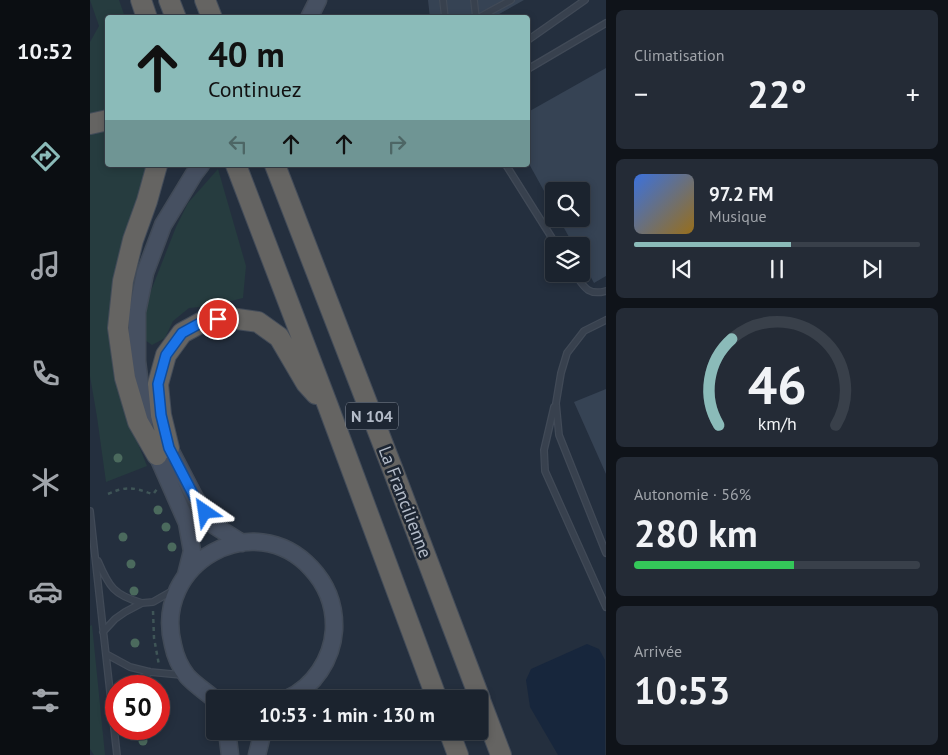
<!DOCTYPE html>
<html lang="fr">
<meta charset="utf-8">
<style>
body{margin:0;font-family:"PT Sans",sans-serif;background:#242b36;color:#f1f3f6;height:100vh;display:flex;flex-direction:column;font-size:19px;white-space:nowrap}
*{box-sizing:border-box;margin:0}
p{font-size:16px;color:#a0a4aa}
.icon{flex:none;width:28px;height:28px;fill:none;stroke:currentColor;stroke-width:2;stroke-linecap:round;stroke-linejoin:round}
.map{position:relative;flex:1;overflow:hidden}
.sheet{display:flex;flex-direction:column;gap:10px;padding:10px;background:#0f1319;width:342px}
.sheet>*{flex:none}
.top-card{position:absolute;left:15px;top:15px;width:425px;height:152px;border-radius:5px;box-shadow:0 2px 8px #0003,0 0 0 1px #39404a;background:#8bbbb9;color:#111;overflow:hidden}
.buttons{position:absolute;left:455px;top:182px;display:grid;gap:10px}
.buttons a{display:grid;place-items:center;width:45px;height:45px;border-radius:5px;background:#1b232e;box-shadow:0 2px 8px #0003,0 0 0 1px #39404a;font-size:25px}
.speed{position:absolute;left:15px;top:675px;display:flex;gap:10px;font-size:25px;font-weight:700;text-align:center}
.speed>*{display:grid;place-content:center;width:65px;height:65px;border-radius:50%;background:#1b232e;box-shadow:0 2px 8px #0003,0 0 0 1px #39404a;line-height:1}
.speed .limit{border:8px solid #d22;background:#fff;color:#111}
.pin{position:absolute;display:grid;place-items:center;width:42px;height:42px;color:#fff;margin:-21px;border:2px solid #fff;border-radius:50%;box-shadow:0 1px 5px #0007}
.me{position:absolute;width:55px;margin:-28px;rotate:328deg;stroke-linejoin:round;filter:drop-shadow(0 0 4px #0008)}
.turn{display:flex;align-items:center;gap:18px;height:105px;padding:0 20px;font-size:22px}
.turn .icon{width:65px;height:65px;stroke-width:2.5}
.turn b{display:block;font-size:35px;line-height:42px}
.lanes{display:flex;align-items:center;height:48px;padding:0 20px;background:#0003;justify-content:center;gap:25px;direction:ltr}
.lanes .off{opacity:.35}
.big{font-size:38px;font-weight:700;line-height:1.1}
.sheet .tile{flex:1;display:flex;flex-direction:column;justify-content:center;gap:8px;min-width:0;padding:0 18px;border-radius:8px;background:#242b36}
.sheet .dial{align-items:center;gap:0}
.dial svg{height:130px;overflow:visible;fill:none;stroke:#39404a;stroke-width:7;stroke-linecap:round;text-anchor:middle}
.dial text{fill:#f1f3f6;stroke:none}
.song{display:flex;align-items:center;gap:15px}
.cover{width:60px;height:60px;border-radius:8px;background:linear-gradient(135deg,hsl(220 70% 55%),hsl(40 70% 35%))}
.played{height:5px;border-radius:2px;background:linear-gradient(90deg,#8bbbb9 55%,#39404a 55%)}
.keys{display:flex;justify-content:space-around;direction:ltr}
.heat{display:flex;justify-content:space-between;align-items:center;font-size:28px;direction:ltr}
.charge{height:8px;border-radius:4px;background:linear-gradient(90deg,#34c759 56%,#39404a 0)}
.trip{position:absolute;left:116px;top:690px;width:282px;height:50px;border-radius:5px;background:#1b232e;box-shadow:0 2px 8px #0003,0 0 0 1px #39404a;font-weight:700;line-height:50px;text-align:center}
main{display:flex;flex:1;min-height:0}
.tab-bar{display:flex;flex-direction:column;width:90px;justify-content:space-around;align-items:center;background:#0b0e12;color:#a0a4aa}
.tab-bar .icon{width:35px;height:35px}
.tab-bar .current{color:#8bbbb9}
.tab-bar b{font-size:22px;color:#f1f3f6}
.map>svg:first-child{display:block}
</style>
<main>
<nav class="tab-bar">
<b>10:52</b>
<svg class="icon current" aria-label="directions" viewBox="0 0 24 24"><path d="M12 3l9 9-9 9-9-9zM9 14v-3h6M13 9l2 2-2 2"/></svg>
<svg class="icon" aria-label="music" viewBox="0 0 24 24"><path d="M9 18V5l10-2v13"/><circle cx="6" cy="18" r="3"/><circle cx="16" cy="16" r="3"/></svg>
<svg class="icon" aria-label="phone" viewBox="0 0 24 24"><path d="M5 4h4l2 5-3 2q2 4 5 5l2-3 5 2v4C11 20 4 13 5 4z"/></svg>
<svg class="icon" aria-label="climate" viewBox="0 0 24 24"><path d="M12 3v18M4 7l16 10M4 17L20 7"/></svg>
<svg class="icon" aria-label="car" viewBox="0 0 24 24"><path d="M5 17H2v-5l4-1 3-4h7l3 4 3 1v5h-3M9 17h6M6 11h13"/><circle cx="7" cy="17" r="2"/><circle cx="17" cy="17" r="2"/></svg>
<svg class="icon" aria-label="filters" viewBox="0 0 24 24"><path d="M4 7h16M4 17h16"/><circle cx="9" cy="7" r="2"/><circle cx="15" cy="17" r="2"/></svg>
</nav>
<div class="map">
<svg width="516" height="755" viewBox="0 0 516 755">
<rect width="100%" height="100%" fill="#242f3e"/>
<path fill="#263c3f" d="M0 0H29L35 17 18 18V165H57L55 175 40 219 25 272 18 321 24 376 41 426 57 466 16 482 7 417 0 376V42L9 26Z
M128 169 156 266 153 298 121 306 99 308 83 321 75 338 62 345 52 338 53 311 86 227 98 203Z
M2 625 15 755H4L0 749V626Z"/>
<path fill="#17263c" d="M497 644 509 649 515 660V755H468L440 707 436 680 441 669Z"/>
<path fill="#364354" d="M338 0H434L402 18H340Z
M516 68V276L504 283 491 259V246H484L469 219H491V191H464V209L438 162V112Z
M516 389V474L484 402Z"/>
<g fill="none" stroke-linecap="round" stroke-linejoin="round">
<defs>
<path id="service" d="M353 0 355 18
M384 0 386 18
M388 18 421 0
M438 40 495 0
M438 69 516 23
M416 165 467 246
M485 274C494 287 498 296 516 291
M516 320 494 331 477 353 471 373 466 403 469 435 516 553
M464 407 454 450 455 471 516 607
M0 511 27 755
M8 561C19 587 24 595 52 603
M13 632 25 619 35 612 52 603 63 602 84 590
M16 654 40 667 60 672 92 675
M42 686 60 672"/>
<path id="secondary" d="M219 18 228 0
M56 419 53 410 47 361V312L55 273 73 225 104 174 111 165
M74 438 105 498 125 526 152 543
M64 443 67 455 97 523 102 551 96 575
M126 699 123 698C115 691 104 684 97 676 90 667 85 655 83 645 62 563 164 506 221 568 237 585 245 607 244 630 242 659 224 687 197 699
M137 731 140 755
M167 755 173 731"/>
<path id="trunk" d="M51 0 57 18
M79 0 86 18
M115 0 122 18
M0 124 18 120
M146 165 238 406 347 699
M185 165 303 470 390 699
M79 448 71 415 68 384 76 355 92 333 114 321 140 318 168 322 189 337 216 383 226 394
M67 455 48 422 35 378 28 328 33 281 43 240 57 201 67 165
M390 700 411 755
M359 731 368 755"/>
</defs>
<use href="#service" stroke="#414a57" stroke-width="8"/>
<use href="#secondary" stroke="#414a57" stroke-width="19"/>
<use href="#trunk" stroke="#434c59" stroke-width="22"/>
<path stroke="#3f5557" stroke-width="2.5" stroke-dasharray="4 4" stroke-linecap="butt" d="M18 494C36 486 43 487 62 494L64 493 67 489
M63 611 64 638 69 665"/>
<use href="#service" stroke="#38414e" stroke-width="5.5"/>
<use href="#secondary" stroke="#465061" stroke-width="16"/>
<use href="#trunk" stroke="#656462" stroke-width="20"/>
</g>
<g fill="#4b6a5d">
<circle cx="28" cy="458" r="4.5"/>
<circle cx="68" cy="510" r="4.5"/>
<circle cx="76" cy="527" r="4.5"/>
<circle cx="33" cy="537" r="4.5"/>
<circle cx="82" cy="547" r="4.5"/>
<circle cx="41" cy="564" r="4.5"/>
<circle cx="44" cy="591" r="4.5"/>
<circle cx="45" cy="643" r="4.5"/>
<circle cx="53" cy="741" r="4.5"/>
</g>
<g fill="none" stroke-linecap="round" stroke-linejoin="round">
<defs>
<path id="route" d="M115 512 105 498 79 448 71 415 68 384 76 355 92 333 114 321 128 319"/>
</defs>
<use href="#route" stroke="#114b97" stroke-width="12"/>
<use href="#route" stroke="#1a73e8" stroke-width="9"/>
</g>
<g text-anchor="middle" stroke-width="5" stroke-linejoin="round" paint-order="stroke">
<rect fill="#1d2633" stroke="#878f9c" stroke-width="1" x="256" y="402.5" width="52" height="27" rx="4"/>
<g font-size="16" font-weight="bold" fill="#b4bcc9">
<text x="282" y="422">N 104</text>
</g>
<g font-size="18" fill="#b4bcc9" stroke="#1d2633">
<text transform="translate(315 502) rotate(69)" y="6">La Francilienne</text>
</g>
</g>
</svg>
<div class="buttons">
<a><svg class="icon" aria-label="search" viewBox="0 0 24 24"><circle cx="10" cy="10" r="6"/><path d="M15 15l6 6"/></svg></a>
<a><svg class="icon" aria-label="layers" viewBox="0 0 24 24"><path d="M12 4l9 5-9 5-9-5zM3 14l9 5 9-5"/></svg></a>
</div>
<div class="speed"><div class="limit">50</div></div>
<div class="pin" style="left:128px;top:319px;background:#d93025"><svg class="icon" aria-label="arrive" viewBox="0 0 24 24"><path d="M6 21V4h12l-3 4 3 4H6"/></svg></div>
<svg class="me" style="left:115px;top:512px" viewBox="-20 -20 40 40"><path d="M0-17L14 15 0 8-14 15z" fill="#1a73e8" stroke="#fff" stroke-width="4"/></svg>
<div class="trip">10:53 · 1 min · 130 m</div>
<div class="top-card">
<div class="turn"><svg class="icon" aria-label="ahead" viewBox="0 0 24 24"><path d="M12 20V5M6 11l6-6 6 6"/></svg><div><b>40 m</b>Continuez</div></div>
<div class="lanes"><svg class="icon off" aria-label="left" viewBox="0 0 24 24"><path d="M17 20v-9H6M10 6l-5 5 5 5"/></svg><svg class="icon" aria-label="ahead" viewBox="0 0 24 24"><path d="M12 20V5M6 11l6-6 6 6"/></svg><svg class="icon" aria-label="ahead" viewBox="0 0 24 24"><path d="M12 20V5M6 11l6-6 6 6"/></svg><svg class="icon off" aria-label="right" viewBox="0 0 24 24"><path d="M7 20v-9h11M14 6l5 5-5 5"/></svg></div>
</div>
</div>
<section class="sheet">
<div class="tile"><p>Climatisation</p>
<div class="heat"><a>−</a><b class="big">22°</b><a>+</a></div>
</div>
<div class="tile">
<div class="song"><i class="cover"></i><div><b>97.2 FM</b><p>Musique</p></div></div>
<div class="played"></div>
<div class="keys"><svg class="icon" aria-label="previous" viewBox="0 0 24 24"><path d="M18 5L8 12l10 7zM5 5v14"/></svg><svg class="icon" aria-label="pause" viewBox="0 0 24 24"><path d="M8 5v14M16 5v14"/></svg><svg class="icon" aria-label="next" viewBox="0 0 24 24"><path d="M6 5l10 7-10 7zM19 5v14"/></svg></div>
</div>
<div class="tile dial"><svg viewBox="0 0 100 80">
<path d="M14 69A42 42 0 1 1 86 69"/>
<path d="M14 69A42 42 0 0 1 22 16" stroke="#8bbbb9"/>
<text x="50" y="56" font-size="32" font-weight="700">46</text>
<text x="50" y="72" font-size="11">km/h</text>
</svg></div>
<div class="tile"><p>Autonomie · 56%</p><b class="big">280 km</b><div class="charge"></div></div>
<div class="tile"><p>Arrivée</p><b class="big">10:53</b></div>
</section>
</main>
